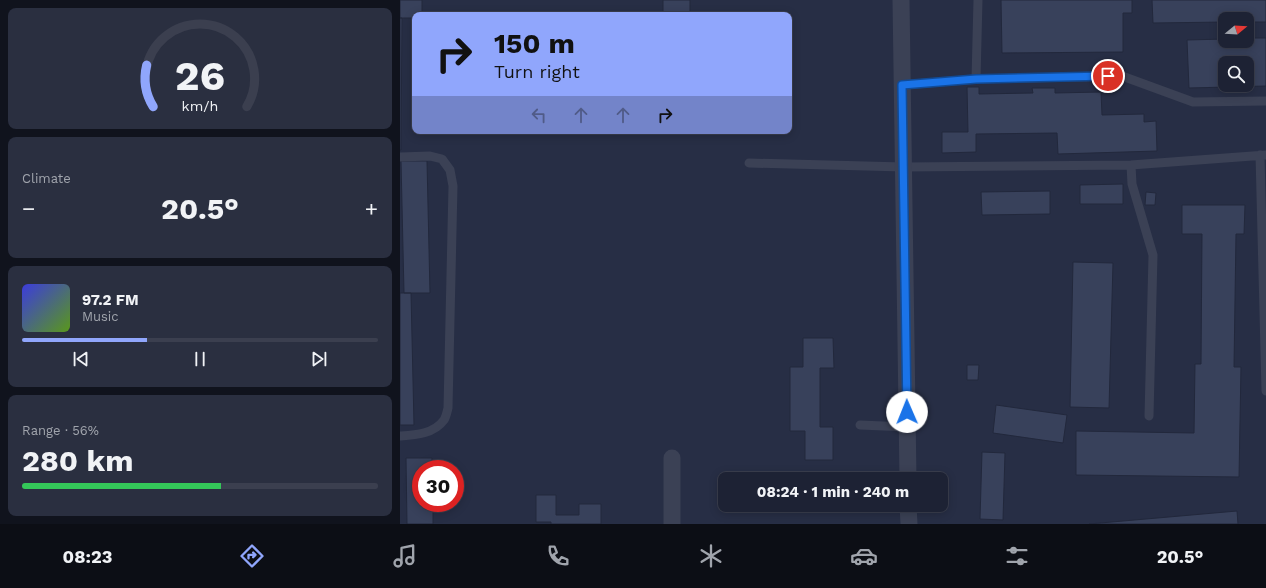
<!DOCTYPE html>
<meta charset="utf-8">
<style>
body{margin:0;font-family:"Work Sans",sans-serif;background:#2a2f40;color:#f1f3f6;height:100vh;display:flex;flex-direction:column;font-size:15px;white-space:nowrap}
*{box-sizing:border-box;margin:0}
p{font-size:13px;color:#a0a4ac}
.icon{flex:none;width:22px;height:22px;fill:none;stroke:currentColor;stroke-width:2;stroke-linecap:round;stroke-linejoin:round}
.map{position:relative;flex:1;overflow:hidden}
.drawer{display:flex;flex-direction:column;gap:8px;padding:8px;background:#10131d;width:400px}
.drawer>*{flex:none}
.guide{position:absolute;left:12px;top:12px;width:380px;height:122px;border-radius:8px;box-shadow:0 2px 10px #0003,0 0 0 1px #3b3f4f;background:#90a6fc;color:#111;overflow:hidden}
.needle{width:26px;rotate:72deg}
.tools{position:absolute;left:818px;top:12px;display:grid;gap:8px}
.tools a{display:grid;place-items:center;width:36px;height:36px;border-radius:8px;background:#1d2234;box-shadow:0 2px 10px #0003,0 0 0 1px #3b3f4f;font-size:20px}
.speed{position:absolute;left:12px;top:460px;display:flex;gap:8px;font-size:20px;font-weight:700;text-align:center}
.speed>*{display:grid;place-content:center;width:52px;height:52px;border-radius:50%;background:#1d2234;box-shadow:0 2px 10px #0003,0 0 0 1px #3b3f4f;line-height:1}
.speed .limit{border:6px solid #d22;background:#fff;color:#111}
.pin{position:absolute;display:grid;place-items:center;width:34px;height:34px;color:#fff;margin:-17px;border:2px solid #fff;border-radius:50%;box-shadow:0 1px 4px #0007}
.me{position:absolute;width:44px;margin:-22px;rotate:359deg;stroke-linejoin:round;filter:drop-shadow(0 0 3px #0008)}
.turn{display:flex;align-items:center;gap:14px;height:84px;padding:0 16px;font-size:18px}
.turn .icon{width:52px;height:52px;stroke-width:2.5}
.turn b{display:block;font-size:28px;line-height:34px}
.lanes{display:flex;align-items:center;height:38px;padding:0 16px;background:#0003;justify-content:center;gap:20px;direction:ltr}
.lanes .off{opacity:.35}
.big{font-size:30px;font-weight:700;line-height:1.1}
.drawer .widget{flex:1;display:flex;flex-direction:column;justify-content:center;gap:6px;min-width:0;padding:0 14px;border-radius:8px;background:#2a2f40}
.drawer .dial{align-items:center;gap:0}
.dial svg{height:104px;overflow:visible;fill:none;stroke:#3b3f4f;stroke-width:7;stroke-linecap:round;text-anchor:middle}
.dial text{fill:#f1f3f6;stroke:none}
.song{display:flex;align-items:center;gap:12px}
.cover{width:48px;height:48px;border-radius:6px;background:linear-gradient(135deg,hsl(240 70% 55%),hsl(90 70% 35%))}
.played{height:4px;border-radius:2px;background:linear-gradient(90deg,#90a6fc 35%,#3b3f4f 35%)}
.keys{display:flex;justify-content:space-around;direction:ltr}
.heat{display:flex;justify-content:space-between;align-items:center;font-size:22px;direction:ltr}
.charge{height:6px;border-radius:3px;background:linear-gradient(90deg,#34c759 56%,#3b3f4f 0)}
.trip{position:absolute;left:318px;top:472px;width:230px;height:40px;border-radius:8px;background:#1d2234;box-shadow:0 2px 10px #0003,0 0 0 1px #3b3f4f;font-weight:700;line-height:40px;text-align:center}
.dock{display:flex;height:64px;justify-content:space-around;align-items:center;background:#0c0e15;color:#a0a4ac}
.dock .icon{width:28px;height:28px}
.dock .current{color:#90a6fc}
.dock b{font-size:18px;color:#f1f3f6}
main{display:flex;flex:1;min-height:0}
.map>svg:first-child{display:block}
</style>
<main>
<section class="drawer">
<div class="widget dial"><svg viewBox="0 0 100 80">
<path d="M14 69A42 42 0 1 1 86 69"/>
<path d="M14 69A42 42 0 0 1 9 37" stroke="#90a6fc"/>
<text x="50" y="56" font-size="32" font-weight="700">26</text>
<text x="50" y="72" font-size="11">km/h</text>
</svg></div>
<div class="widget"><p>Climate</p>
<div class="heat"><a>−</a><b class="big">20.5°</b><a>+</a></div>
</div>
<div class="widget">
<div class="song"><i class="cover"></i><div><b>97.2 FM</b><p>Music</p></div></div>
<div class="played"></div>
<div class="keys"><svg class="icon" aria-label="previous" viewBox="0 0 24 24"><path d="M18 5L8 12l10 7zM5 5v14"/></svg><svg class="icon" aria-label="pause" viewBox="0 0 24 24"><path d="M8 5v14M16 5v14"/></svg><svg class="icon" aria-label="next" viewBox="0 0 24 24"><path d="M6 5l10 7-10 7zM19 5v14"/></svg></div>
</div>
<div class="widget"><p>Range · 56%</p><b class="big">280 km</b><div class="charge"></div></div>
</section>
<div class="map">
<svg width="866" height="524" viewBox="0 0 866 524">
<rect width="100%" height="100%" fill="#272e45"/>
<path fill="#38415b" stroke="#22283c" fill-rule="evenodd" d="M0 0H22V15H15V18H0Z
M263 0H290V15H263Z
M601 0H732V13H723V52L602 53Z
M752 0H866V22H847V19H825V22L753 23Z
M0 18H2L1 150H0Z
M847 38H866V86L789 88 787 40 825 39V41H847ZM825 63H847V85H825Z
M567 87H579V94L633 93 632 88H655V93L701 92 702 115 744 114V122L756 121 757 151 658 154 657 133 576 134V152L542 153V132H568Z
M1 161H27L30 293H4Z
M723 184V204H680V185Z
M650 191V214L582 215 581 192Z
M746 192 756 193 755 205H745Z
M782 205H845L844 234H836L834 367H841L839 477 676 475V431L794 433 795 364H801L802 234H782Z
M673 262 713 263 709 408 670 407Z
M0 293H11L14 425H0Z
M403 338H433L434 368H420V427H433V460H405V431H390V367H403Z
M567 365H579L578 380H567Z
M596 405 667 415 663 443 593 433Z
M582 452 605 453 603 520 580 519Z
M6 458H32V469H21V503H33V524H7Z
M136 495H156V515H179V504H201V524H151V522H136Z
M837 511 838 524H689Z"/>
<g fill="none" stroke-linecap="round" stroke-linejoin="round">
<path stroke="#3b4155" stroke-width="9" d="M576 79 578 0
M502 85 576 79 722 76 793 102 866 101
M860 155 866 391
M0 157 30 156 42 159 50 170 53 186 48 408C47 412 46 417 44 420 34 434 15 435 0 436
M349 163 504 167 731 165 866 155
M731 165 732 184 753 255 749 416
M460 425 507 427"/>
<path stroke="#3b4155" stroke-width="17" d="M501 0 508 479
M272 458V524
M508 505 509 524"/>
</g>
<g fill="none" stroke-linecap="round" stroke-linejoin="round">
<defs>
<path id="route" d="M507 412 502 85 576 79 708 76"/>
</defs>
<use href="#route" stroke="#114b97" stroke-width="10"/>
<use href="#route" stroke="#1a73e8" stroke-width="7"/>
</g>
</svg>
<div class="tools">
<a><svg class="needle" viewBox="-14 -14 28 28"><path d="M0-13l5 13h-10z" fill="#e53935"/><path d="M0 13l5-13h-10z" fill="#a0a4ac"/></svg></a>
<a><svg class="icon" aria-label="search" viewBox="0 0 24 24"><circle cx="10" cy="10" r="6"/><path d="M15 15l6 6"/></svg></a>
</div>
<div class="speed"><div class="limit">30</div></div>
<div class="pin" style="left:708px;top:76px;background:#d93025"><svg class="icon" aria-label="arrive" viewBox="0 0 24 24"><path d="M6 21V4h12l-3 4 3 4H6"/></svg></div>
<svg class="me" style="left:507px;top:412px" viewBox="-20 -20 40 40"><circle r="19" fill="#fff"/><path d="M0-13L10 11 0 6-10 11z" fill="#1a73e8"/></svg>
<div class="trip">08:24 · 1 min · 240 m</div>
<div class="guide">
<div class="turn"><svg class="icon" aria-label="right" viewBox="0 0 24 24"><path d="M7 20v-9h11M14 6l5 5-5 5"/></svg><div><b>150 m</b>Turn right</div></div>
<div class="lanes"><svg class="icon off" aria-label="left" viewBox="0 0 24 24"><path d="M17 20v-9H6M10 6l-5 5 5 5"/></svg><svg class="icon off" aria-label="ahead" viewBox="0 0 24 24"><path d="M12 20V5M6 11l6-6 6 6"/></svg><svg class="icon off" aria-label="ahead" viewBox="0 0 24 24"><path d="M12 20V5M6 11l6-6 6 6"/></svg><svg class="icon" aria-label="right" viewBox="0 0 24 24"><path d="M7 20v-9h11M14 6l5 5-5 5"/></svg></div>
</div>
</div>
</main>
<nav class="dock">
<b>08:23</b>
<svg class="icon current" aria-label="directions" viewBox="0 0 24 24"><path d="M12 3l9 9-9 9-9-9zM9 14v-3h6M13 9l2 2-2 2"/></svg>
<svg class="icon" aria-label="music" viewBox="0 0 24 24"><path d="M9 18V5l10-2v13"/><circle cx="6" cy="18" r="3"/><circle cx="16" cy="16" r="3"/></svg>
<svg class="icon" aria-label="phone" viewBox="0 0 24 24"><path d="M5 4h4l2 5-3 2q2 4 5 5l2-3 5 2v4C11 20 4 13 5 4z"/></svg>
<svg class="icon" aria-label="climate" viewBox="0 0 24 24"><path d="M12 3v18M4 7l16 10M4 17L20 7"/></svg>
<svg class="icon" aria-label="car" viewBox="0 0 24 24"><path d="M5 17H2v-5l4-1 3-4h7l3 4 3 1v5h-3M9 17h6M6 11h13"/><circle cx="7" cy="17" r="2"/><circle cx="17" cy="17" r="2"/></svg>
<svg class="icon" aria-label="filters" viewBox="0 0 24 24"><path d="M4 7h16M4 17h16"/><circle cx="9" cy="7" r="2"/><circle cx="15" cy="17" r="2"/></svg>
<b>20.5°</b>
</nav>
